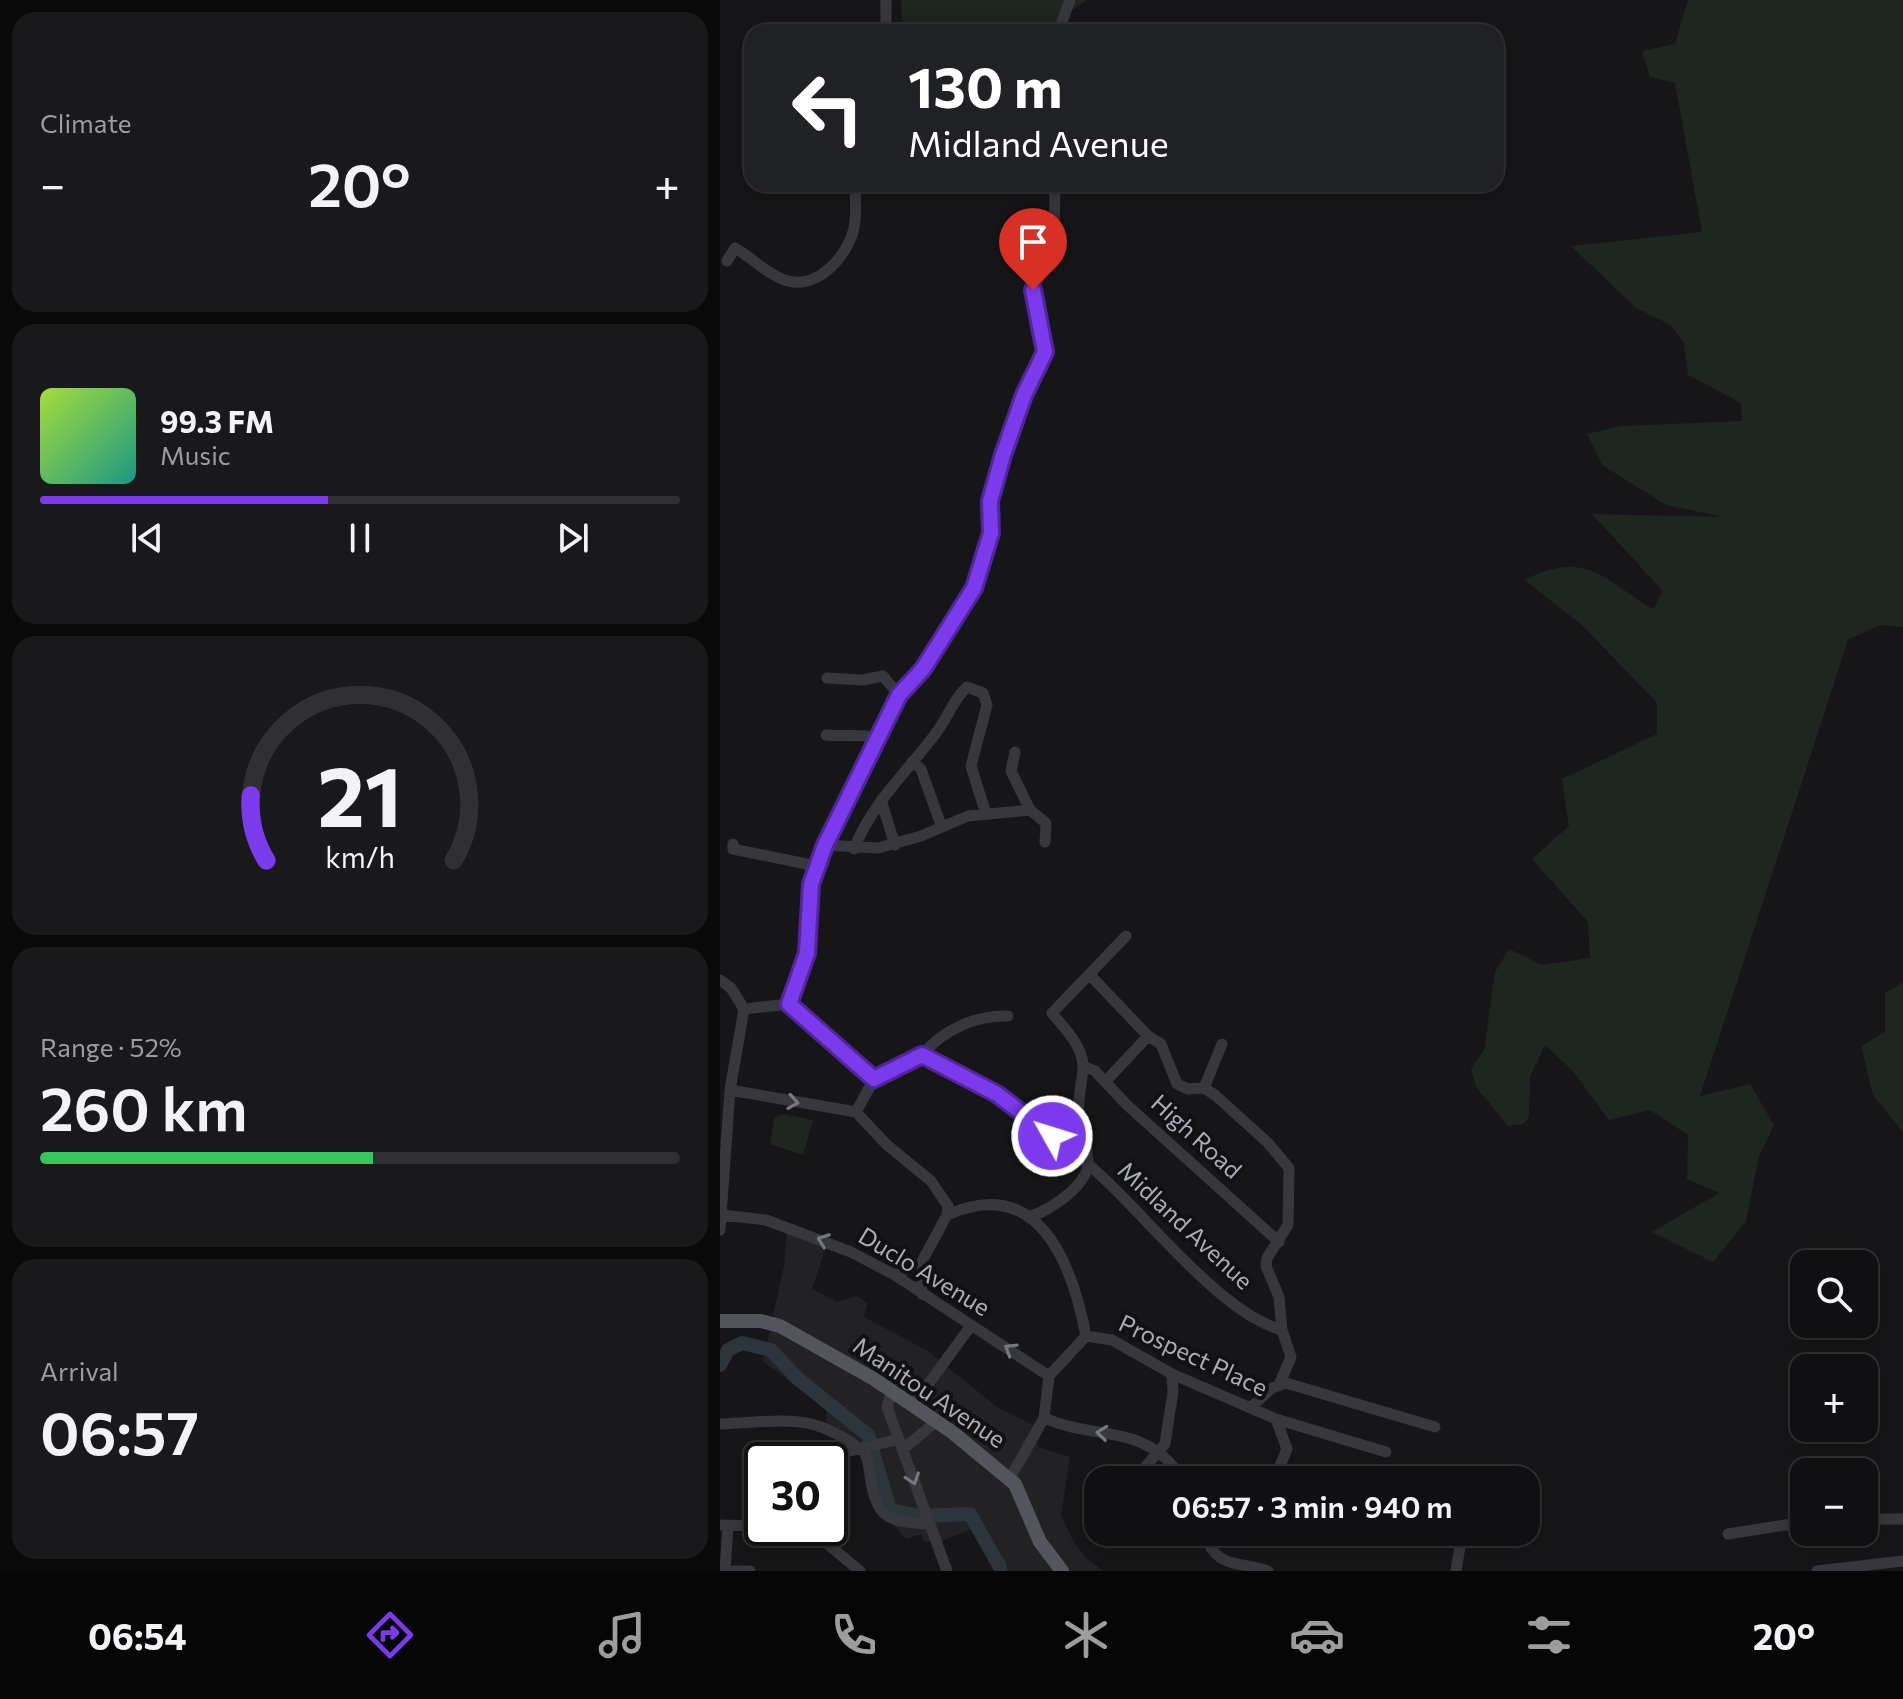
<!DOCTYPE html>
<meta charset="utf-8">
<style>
body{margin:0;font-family:Commissioner,sans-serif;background:#19191b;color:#f1f3f6;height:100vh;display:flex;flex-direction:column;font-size:30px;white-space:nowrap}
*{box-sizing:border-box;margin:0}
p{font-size:26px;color:#9c9d9f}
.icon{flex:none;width:44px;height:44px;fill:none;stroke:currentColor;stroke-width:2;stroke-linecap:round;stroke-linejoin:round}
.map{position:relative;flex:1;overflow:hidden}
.drawer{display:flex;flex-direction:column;gap:12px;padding:12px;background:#09090a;width:720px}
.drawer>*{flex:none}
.guide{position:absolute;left:24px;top:24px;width:760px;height:168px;border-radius:24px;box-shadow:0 4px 20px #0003,0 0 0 2px #303032;background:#202124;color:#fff;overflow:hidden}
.fabs{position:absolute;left:1070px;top:1250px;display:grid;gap:16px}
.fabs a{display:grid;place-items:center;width:88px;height:88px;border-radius:16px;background:#101012;box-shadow:0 4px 20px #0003,0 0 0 2px #303032;font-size:40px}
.speed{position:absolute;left:24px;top:1442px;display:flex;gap:16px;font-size:40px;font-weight:700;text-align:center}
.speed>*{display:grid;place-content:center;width:104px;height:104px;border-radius:50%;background:#101012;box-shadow:0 4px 20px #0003,0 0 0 2px #303032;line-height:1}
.speed .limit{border:4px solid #111;border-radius:12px;background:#fff;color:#111}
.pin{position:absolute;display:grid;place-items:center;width:68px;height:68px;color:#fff;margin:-82px -34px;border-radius:50% 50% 50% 0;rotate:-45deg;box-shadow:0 0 8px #0007}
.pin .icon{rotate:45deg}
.me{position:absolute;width:88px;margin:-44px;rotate:309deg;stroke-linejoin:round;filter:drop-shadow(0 0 6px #0008)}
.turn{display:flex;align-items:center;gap:28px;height:168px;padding:0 32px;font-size:36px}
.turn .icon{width:104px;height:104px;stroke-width:2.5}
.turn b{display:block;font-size:56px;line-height:68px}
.big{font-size:60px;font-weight:600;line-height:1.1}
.drawer .widget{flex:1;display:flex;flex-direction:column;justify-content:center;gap:12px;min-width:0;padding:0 28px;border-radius:24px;background:#19191b}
.drawer .dial{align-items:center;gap:0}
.dial svg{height:208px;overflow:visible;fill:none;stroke:#303032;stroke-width:7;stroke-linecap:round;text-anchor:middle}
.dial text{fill:#f1f3f6;stroke:none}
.song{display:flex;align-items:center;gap:24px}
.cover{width:96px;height:96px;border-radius:12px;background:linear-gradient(135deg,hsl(80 70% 55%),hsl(170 70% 35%))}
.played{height:8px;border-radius:4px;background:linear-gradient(90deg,#7c3aed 45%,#303032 45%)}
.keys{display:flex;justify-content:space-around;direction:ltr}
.heat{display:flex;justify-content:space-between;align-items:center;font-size:44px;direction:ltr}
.charge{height:12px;border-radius:6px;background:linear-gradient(90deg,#34c759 52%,#303032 0)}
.trip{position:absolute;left:364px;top:1466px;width:456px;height:80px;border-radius:24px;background:#101012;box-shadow:0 4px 20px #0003,0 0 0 2px #303032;font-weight:600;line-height:80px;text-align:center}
.dock{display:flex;height:128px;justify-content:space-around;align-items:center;background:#060607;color:#9c9d9f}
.dock .icon{width:56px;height:56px}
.dock .selected{color:#7c3aed}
.dock b{font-size:36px;color:#f1f3f6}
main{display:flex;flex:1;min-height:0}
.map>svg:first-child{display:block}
</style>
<main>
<section class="drawer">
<div class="widget"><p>Climate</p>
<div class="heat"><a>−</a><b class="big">20°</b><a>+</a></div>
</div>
<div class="widget">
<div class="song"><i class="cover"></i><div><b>99.3 FM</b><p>Music</p></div></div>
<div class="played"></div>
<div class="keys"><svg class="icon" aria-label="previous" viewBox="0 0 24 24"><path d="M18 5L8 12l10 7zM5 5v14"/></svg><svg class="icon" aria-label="pause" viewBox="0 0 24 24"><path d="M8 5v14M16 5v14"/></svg><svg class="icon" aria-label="next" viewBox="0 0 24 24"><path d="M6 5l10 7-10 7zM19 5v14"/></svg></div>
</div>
<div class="widget dial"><svg viewBox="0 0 100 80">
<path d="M14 69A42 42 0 1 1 86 69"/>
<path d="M14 69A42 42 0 0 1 8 44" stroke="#7c3aed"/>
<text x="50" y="56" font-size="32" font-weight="700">21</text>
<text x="50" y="72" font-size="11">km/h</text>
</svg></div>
<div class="widget"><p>Range · 52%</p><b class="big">260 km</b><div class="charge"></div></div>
<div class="widget"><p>Arrival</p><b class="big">06:57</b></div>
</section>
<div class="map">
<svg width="1183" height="1571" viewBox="0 0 1183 1571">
<rect width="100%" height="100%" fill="#161618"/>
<path fill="#222225" d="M67 1234 106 1247 92 1289 117 1302 137 1296 148 1303 144 1317 208 1351 277 1407 312 1424 318 1447 350 1457 341 1515 354 1542 366 1558 384 1571H275L253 1528 222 1541 204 1542 201 1534 186 1539 162 1512 148 1458 107 1428 106 1408 43 1362 64 1266Z"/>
<path fill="#1e261f" d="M181 0H367L320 32H244L182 21Z
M968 0H1183V627L1159 625 1128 640 980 1096 1030 1084 1054 1125 1039 1156 1026 1221 993 1262 932 1232 999 1193 967 1179 968 1135 930 1110 889 1120 853 1071 825 1045 810 1076 809 1117 803 1124 788 1126 756 1087 751 1068 764 1050 775 972 789 949 822 965 870 958 868 922 812 859 849 826 842 779 937 734V703L861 624 804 580C867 549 881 578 933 609L943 591 872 514 1004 517 946 505 882 465 867 434 901 426 1022 421 1021 403 968 375 964 343 951 325 916 308 851 246 982 232 955 83 930 77 922 51 955 44Z
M1183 982V1132L1153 1095 1141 1046 1165 1032V993Z
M63 1114 93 1120 83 1155 50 1144 54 1118Z"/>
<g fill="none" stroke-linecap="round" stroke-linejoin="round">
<path stroke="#2c353c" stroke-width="14" d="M0 1365 8 1350 22 1343 51 1350 77 1378 148 1435 170 1510 201 1516 250 1514 280 1567"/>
<path stroke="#37383d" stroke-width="11" d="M166 32V0
M338 32 350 0
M7 261 15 248C31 257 45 272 62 279 95 293 127 258 134 228 137 213 135 198 135 184
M107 678 143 680 163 676 179 695
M106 735C124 737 141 733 159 738
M295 752 291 771 310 810
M192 762 201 769 221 825
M161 800 175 845
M13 844V849L96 866
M105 845 158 848 201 836 248 816 310 810 326 823 325 842
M134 849C152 803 187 772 216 733 228 718 233 699 247 687L263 693 267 705 251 766 266 814
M370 975 428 1036 441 1044 457 1084 468 1089 484 1088 495 1095 548 1143 569 1168 568 1225 547 1258 546 1266 559 1297 562 1330 571 1357 559 1385
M0 980 11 988 24 1009
M69 1004 154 1079
M24 1009 69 1004 87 953 91 884 105 845 179 695 203 669 254 588 271 533 270 501 283 455 304 395 325 352 313 290 334 246 335 184
M202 1055C223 1030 255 1015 288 1016
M363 1066 375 1071 407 1105 559 1242
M154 1079 202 1055C264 1084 316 1122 369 1165 422 1209 497 1312 562 1330
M386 1081 428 1036
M484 1088 502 1044
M10 1090 136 1112 167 1145 211 1181 228 1206 227 1215C318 1174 352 1262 366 1336
M136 1112 154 1079
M2 1215 46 1220 131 1252 173 1274 329 1376
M311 1216C330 1210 367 1186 368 1163 369 1148 360 1130 359 1115 357 1098 363 1081 363 1065 362 1045 344 1028 332 1013L406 936
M0 1230 10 1090 24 1009
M173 1274 200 1265
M202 1294 200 1265 227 1215
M366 1336 392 1340 452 1374 556 1419 666 1452
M172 1391 167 1407 227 1571
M193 1405 250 1327
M530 1408 552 1388 566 1383 715 1427
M324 1418C378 1441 428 1423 463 1480
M0 1424C63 1422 90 1410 144 1452 149 1460 149 1467 150 1476 157 1519 168 1522 209 1524
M183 1449 217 1421
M67 1460 90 1448 122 1453 179 1439
M290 1478 324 1418 329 1376 366 1336
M414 1480 445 1444 453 1392 452 1374
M554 1480 567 1449 556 1419
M1144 1519H1183
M0 1525 42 1526
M77 1528 93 1532 140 1571
M484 1532C495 1569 517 1561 548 1571
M1008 1534 1084 1522
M5 1571 8 1526
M13 1571H30
M736 1571 742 1534
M1097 1571 1183 1561"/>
<path stroke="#53555c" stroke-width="14" d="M0 1321H41L60 1326 154 1379 232 1432 295 1484 320 1542 342 1571"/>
</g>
<defs><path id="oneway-chevron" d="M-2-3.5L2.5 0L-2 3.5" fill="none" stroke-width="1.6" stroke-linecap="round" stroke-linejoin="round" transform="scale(2)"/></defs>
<g stroke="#757881">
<use href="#oneway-chevron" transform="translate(73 1102) rotate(9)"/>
<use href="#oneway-chevron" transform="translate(103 1240) rotate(-159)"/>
<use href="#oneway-chevron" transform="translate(290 1349) rotate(-148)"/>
<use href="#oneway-chevron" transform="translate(382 1433) rotate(-174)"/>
<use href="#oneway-chevron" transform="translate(193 1479) rotate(71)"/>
</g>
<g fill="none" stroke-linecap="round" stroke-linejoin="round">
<defs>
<path id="route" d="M313 290 325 352 304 395 283 455 270 501 271 533 254 588 203 669 179 695 105 845 91 884 87 953 69 1004 154 1079 202 1055 277 1094 332 1136"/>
</defs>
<use href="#route" stroke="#51269a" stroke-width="20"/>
<use href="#route" stroke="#7c3aed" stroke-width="14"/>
</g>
<g text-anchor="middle" stroke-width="8" stroke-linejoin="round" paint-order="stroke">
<g font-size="24" fill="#a8adb8" stroke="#111113">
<text transform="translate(476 1137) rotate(42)" y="8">High Road</text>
<text transform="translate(465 1226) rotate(43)" y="8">Midland Avenue</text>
<text transform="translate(204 1272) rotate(31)" y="8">Duclo Avenue</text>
<text transform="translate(473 1356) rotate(25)" y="8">Prospect Place</text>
<text transform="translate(209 1393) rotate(34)" y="8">Manitou Avenue</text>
</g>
</g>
</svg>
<div class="fabs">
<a><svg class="icon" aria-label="search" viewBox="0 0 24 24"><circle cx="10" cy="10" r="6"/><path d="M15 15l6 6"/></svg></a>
<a>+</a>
<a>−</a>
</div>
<div class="speed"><div class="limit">30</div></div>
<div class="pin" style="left:313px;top:290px;background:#d93025"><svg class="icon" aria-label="arrive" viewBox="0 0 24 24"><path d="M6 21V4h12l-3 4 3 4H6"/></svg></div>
<svg class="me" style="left:332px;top:1136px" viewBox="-20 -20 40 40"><circle r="17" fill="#7c3aed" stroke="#fff" stroke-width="3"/><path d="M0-11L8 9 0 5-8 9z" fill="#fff"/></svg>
<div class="trip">06:57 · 3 min · 940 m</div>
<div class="guide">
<div class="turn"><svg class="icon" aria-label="left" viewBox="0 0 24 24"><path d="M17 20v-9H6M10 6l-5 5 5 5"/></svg><div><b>130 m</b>Midland Avenue</div></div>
</div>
</div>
</main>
<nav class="dock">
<b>06:54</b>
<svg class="icon selected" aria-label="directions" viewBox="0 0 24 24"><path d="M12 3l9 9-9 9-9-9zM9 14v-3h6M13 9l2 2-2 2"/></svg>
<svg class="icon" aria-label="music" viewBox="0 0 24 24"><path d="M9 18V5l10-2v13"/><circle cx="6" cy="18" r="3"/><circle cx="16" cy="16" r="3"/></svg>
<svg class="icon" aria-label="phone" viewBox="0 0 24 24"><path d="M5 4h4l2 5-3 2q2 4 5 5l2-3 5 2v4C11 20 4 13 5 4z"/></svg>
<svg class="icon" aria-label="climate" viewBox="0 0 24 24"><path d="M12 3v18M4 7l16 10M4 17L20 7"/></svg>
<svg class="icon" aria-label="car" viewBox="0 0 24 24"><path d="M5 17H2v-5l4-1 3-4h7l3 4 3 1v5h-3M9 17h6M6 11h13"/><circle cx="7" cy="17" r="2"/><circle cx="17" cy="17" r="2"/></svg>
<svg class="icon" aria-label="filters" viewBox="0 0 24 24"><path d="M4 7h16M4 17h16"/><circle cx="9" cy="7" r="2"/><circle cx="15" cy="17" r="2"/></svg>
<b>20°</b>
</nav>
